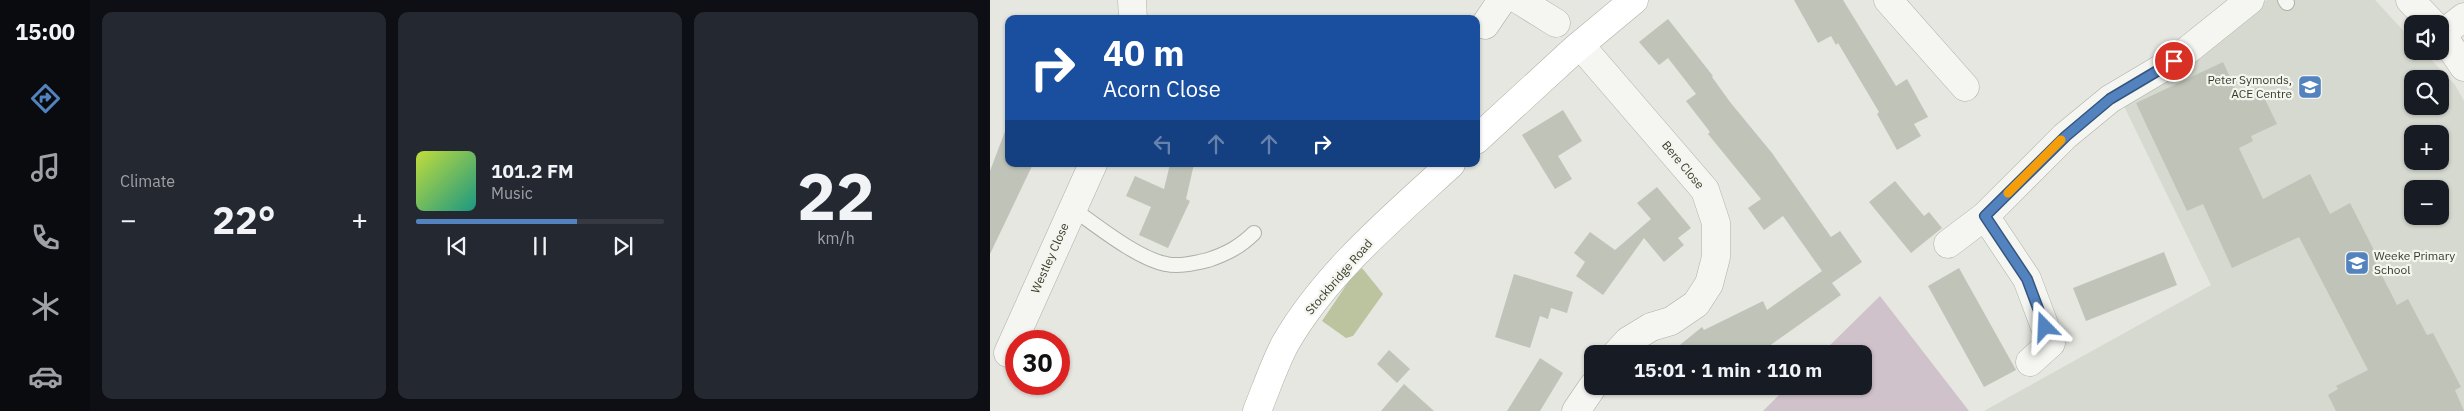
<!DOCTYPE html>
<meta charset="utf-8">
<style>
body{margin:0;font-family:"IBM Plex Sans",sans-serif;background:#242831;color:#f1f3f6;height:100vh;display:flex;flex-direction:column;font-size:19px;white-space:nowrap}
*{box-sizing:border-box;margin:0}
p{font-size:16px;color:#9ea1a6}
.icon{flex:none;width:28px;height:28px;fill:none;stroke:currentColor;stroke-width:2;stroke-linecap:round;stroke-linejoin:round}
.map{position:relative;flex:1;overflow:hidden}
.sheet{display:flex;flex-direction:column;gap:12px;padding:12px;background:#0d0f14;width:900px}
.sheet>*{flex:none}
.banner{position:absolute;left:15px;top:15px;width:475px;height:152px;border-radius:10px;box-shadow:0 1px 4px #0004;background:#1a4fa0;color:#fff;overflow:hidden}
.buttons{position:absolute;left:1414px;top:15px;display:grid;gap:10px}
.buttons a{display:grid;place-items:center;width:45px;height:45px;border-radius:10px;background:#171b24;box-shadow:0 1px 4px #0004;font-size:25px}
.speed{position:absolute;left:15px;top:330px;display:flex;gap:10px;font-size:25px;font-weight:700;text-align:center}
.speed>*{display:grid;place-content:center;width:65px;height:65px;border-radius:50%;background:#171b24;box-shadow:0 1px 4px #0004;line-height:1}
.speed .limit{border:8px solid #d22;background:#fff;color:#111}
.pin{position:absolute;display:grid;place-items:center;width:42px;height:42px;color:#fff;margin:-21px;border:2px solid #fff;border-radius:50%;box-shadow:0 1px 5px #0007}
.me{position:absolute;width:55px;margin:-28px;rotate:339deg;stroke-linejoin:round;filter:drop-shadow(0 0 4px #0008)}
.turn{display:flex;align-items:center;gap:18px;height:105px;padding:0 15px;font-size:22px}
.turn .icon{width:65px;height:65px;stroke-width:2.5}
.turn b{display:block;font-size:35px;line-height:42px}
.lanes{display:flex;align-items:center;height:48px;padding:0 15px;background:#0003;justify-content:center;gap:25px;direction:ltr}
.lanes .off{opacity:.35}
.big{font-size:38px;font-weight:700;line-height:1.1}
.sheet .tile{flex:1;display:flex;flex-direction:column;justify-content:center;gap:8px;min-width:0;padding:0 18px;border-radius:10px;background:#242831}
.sheet .dial{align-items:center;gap:0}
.dial b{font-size:65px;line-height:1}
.song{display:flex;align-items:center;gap:15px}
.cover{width:60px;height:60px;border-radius:8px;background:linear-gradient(135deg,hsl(70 70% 55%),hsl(170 70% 35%))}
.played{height:5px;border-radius:2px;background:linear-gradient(90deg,#5383bf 65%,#363941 65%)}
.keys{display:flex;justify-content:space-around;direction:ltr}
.heat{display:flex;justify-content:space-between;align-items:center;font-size:28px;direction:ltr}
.sheet .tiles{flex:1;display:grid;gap:12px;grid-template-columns:repeat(3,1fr)}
.trip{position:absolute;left:594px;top:345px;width:288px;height:50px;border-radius:10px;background:#171b24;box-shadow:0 1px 4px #0004;font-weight:700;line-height:50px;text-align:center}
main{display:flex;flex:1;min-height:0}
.dock{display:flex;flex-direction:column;width:90px;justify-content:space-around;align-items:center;background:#090b0e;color:#9ea1a6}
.dock .icon{width:35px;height:35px}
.dock .selected{color:#5383bf}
.dock b{font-size:22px;color:#f1f3f6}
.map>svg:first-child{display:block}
</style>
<main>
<nav class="dock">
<b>15:00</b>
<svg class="icon selected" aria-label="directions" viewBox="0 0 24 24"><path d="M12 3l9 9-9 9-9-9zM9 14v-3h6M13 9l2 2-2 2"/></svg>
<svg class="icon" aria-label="music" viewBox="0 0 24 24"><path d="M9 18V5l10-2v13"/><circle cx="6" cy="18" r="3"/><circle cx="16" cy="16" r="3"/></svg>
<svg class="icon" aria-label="phone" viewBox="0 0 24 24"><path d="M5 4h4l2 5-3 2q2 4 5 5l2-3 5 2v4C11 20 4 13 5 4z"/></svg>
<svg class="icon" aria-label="climate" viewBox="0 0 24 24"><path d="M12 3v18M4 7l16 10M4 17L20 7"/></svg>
<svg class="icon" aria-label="car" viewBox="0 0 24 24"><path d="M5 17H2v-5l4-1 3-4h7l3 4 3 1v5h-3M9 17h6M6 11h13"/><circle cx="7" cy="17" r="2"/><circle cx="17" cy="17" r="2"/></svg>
</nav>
<section class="sheet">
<div class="tiles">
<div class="tile"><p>Climate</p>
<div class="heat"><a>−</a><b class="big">22°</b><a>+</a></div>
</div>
<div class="tile">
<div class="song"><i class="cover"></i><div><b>101.2 FM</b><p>Music</p></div></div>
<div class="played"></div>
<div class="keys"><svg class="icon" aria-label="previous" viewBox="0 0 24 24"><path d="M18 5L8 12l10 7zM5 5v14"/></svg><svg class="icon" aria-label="pause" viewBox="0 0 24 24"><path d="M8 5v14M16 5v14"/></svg><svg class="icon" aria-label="next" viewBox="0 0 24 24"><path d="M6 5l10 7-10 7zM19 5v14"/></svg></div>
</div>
<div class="tile dial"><b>22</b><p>km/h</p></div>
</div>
</section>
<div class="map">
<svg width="1474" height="411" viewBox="0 0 1474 411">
<rect width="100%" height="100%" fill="#e5e7e0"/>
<path fill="#d5d9cf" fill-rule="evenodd" d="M1277 0H1385L1422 40V51H1433L1465 85 1474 101V411H994L1221 285 1133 104ZM1422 79H1450V106H1422ZM1422 134H1450V161H1422ZM1422 189H1450V216H1422Z"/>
<path fill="#d0c2ca" d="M890 296 979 411H773L798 386H872V354H831Z"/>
<path fill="#bcc49f" d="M372 268 393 294 363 336 356 338 332 321 359 281Z"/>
<path fill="#c0c4b8" d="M804 0H853L906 86 917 79 938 117 924 124 931 136 907 150 887 114 889 112 848 43 846 45 841 36 828 43Z
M678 19 723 76 722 77 740 102 782 153 841 237 850 231 872 262 842 283 851 295 768 354 680 353 712 327 714 330 773 301 777 310 832 271 793 216 774 230 758 208 771 199 718 134 720 132 696 101 706 94 678 58 669 65 649 42Z
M1233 62 1249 96 1269 87 1287 124 1261 136 1263 141 1249 148 1273 199 1320 174 1340 214 1360 203 1389 260 1385 262 1407 305 1418 299 1437 335 1443 333 1471 387 1465 390 1474 411H1346L1338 395 1348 389 1346 386 1378 370 1309 237 1242 268 1213 204 1197 211 1146 103Z
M573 110 592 141 568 156 582 179 565 189 532 135Z
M17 126 19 164H43L0 254V171Z
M180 164H204L196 199 200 201 178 248 149 235 161 207 136 196 145 176 174 189Z
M905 181 934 216 939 212 952 228 921 253 879 202Z
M667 187 701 228 688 238 694 245 674 262 654 238 613 295 586 276 595 262 584 253 600 232 625 250 661 219 647 203Z
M1174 252 1187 285 1096 321 1083 288Z
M969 268 1026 370 994 387 938 286Z
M524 274 583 292 577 313 561 308 558 319 550 316 540 348 505 337Z
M399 350 420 369 407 383 387 364Z
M550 358 573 373 550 411H517Z
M414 384 444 411H391Z"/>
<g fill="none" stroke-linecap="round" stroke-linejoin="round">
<defs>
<path id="service" d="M1295 0 1297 3
M83 209C106 225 148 259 176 264 189 267 205 263 218 260 236 254 250 247 264 233"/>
<path id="minor" d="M142 0 143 19
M529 0 566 23
M898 0 975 87
M495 25 512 0
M1452 34 1474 17
M590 45 715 190 726 223V257L719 284 706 304 681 321 661 327 638 341 626 354
M995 216 1037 279 1061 343 1040 362
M958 244 995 216 1075 136 1120 99 1184 61 1260 0
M18 353 103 164
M586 411 603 386"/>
<path id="tertiary" d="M1420 0 1443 24
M1450 32 1474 67"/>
<path id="secondary" d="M486 140 584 50 644 0
M267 411C276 389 284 365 295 344 335 274 402 218 461 164"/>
</defs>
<use href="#service" stroke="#adb1a6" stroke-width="16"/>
<use href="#minor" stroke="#adb1a6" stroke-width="29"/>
<use href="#tertiary" stroke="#adb1a6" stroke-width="29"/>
<use href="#secondary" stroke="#adb1a6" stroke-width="29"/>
<use href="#service" stroke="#f5f6f2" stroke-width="14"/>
<use href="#minor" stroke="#f5f6f2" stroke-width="28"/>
<use href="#tertiary" stroke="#f5f6f2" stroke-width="28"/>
<use href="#secondary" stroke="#fff" stroke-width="28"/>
</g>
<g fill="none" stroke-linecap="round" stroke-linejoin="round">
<defs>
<path id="route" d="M1055 327 1037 279 995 216 1076 136 1120 99 1184 61"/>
</defs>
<use href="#route" stroke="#36557c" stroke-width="12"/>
<use href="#route" stroke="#5383bf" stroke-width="9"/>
<path stroke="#f59e0b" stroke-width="9" d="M1018 193 1071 140"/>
</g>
<defs>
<symbol id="university-square" viewBox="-11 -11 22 22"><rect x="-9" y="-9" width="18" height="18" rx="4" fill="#5383bf" stroke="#f4f5ef"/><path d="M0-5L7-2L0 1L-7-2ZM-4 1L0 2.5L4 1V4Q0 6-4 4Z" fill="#fff"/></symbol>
<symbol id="school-square" viewBox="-11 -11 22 22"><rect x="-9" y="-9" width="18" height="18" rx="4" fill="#5383bf" stroke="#f4f5ef"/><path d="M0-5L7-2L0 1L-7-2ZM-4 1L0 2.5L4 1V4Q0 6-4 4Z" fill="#fff"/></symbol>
</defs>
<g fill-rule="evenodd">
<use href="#university-square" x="1306" y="73" width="28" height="28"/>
<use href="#school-square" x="1353" y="249" width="28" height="28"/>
</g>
<g text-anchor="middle" stroke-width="4.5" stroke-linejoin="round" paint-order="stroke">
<g font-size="12" fill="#373d2b" stroke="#f4f5ef" text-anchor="end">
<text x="1302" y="84">Peter Symonds,<tspan x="1302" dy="14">ACE Centre</tspan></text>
<text x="1384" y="260" text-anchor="start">Weeke Primary<tspan x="1384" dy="14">School</tspan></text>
</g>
<g font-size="12" fill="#373d2b" stroke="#f4f5ef">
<text transform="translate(693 165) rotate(50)" y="4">Bere Close</text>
<text transform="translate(60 258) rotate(-66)" y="4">Westley Close</text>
<text transform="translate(349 277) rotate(-49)" y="4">Stockbridge Road</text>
</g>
</g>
</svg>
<div class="buttons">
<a><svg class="icon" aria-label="sound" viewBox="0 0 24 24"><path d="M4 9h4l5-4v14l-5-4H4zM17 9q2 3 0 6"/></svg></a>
<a><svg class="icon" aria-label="search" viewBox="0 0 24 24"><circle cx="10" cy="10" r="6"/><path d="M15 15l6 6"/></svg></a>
<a>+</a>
<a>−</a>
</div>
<div class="speed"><div class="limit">30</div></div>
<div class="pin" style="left:1184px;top:61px;background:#d93025"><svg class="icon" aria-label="arrive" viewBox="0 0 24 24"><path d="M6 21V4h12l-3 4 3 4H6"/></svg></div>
<svg class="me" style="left:1055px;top:327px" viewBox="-20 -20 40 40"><path d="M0-17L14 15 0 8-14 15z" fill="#5383bf" stroke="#fff" stroke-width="4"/></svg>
<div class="trip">15:01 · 1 min · 110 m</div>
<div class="banner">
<div class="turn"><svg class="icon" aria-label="right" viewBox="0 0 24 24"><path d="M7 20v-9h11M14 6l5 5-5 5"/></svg><div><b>40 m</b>Acorn Close</div></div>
<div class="lanes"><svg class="icon off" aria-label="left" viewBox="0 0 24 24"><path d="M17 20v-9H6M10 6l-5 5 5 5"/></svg><svg class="icon off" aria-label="ahead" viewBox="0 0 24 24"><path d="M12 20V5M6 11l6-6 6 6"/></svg><svg class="icon off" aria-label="ahead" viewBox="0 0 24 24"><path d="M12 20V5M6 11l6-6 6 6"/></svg><svg class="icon" aria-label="right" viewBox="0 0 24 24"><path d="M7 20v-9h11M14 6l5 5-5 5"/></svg></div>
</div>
</div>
</main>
